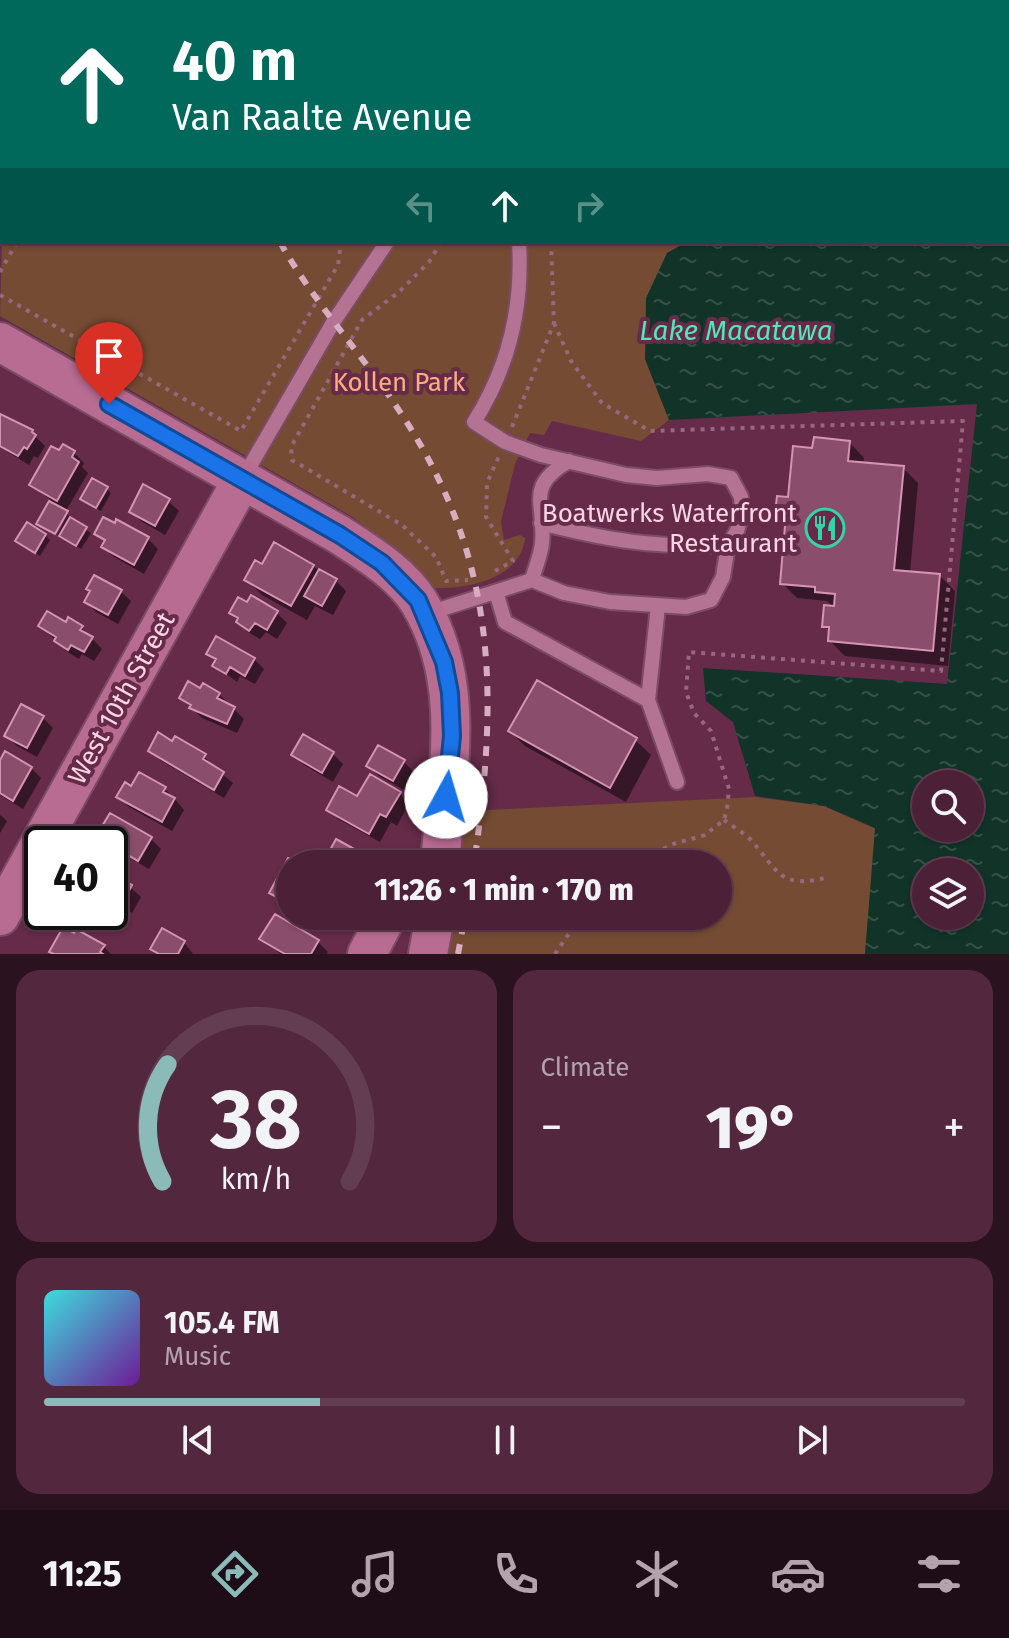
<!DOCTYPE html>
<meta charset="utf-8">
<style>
body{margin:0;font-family:"Fira Sans",sans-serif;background:#53283f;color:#f1f3f6;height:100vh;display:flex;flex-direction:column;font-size:30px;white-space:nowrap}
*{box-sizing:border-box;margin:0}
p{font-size:26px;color:#b2a3ad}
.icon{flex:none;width:44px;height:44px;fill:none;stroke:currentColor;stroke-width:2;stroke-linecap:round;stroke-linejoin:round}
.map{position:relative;height:954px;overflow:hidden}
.side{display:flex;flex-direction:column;gap:16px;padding:16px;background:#2a121e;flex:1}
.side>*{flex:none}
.hud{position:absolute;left:0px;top:0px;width:1010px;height:244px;box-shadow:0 2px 6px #0004,0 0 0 2px #633e52;background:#00695c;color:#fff;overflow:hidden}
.fabs{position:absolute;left:912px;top:770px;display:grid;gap:16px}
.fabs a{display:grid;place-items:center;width:72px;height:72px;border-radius:50%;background:#4c2037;box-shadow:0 2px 6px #0004,0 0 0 2px #633e52;font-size:40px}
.speed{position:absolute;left:24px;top:826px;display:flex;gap:16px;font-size:40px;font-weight:700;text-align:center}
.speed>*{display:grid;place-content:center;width:104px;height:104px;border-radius:50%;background:#4c2037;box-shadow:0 2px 6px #0004,0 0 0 2px #633e52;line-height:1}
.speed .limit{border:4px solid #111;border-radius:12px;background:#fff;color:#111}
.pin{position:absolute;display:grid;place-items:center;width:68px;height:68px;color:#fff;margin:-82px -34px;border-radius:50% 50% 50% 0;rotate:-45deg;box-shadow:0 0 8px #0007}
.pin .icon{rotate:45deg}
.me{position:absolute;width:88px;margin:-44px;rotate:6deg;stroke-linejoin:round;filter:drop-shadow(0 0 6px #0008)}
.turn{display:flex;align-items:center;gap:28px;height:168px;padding:0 40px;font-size:36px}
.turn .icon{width:104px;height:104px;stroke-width:2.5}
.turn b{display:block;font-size:56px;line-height:68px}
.lanes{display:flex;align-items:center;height:76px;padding:0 40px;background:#0003;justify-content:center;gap:40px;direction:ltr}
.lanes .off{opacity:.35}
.big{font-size:60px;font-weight:800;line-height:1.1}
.side .card{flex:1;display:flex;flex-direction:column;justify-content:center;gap:12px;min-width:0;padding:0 28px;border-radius:24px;background:#53283f}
.side .dial{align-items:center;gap:0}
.dial svg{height:208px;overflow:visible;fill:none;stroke:#633e52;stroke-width:7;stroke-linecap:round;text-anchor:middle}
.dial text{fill:#f1f3f6;stroke:none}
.song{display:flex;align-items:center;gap:24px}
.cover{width:96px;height:96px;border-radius:12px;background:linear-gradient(135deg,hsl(180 70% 55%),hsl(280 70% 35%))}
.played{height:8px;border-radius:4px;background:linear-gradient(90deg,#8bbbb9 30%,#633e52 30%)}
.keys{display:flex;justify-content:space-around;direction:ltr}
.heat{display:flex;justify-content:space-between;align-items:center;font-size:44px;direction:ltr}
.side .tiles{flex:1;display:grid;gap:16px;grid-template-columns:1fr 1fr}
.card:last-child{grid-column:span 2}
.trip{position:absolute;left:276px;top:850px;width:456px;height:80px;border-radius:40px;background:#4c2037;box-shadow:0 2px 6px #0004,0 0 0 2px #633e52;font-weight:800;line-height:80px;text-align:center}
.tab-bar{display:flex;height:128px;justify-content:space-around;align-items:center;background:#1e0d16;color:#b2a3ad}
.tab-bar .icon{width:56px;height:56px}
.tab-bar .active{color:#8bbbb9}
.tab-bar b{font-size:36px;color:#f1f3f6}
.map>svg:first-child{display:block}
</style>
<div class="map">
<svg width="1009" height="954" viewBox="0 0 1009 954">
<defs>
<pattern id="water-ripples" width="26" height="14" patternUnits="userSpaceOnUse" patternTransform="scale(2)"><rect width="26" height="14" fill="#113328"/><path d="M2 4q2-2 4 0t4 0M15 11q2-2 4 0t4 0" fill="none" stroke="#345047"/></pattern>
</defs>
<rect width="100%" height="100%" fill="#652b49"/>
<path fill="#764b33" d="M134 0H920L921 2H133Z
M2 242H687L667 253 645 359 669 420 641 441 552 421 544 435 530 433 515 464 501 522 504 540 520 535 525 538C520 579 469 589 434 588L407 558 351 516 0 316Z
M755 797 824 806 876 829 865 954H438L444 916H718V864H455L468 811Z"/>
<path fill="url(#water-ripples)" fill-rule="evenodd" d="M920 0H1009V954H865L875 828 824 806 755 796 733 722 706 701 703 668 947 684 977 404 669 420 645 359 646 298 667 253 687 242H1008V2ZM926 784H970V828H926ZM926 872H970V916H926Z"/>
<path fill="#0007" d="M48 0H74L73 2Z
M0 92 2 93V120L0 119Z
M0 419 35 436 45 446 38 458 34 456 29 465 0 447Z
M849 442 864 458 863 464 903 468 918 483 910 573 940 576 955 591 948 666 845 656 830 641 831 633 824 626 834 608 827 601 797 598 782 583 788 522 778 512 790 499 814 451Z
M74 453 84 463 82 467 88 473 53 533 39 524 51 500 31 484Z
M107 489 111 493 101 511 87 503Z
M168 501 179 511 165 535 141 521 131 511Z
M68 514 70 519 91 533 81 549 57 535Z
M117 522 148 539 158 549 144 574 114 557 104 547 106 542 97 533 116 526Z
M45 535 50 540 40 556 18 541Z
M313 566 336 581 346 591 333 615 315 606 307 620 262 595 246 579 263 567Z
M120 591 131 601 118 624 96 612 86 602Z
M231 613H277L287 623 277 639 266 632 260 639 248 632Z
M69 620 82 628 102 649 94 661 82 654 79 659 66 651 40 625 66 624Z
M209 653 254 659 264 669 255 684 240 676 237 682 215 665 217 662Z
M201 691 219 694 244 719 237 733 202 718 181 697Z
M43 718 53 728 37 757 17 746 7 736Z
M510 731 635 740 651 755 626 802 525 746Z
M304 737 333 754 343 764 333 782 304 765 294 755Z
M150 750 204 756 214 767 233 783 224 798 160 760Z
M404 762 414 772 404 790 379 776 369 766Z
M0 764 31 768 41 778 23 809 0 795Z
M132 789H165L175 799 184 810 172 831 129 807 119 797Z
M399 793 409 803 397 826 391 822 380 842 338 819 328 809 358 799Z
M0 815 7 821 0 833Z
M111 815 151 839 161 849 149 869 110 847 99 836Z
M364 857 371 864 326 862Z
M289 861 295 864H290V907L272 893Z
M110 876 130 887 141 897 132 913 125 909 118 922 100 912H110Z
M306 916H334L328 928Z
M262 939 318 942 328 952 327 954H281Z
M184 942 193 954H158L153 949Z
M103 946 111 954H54Z"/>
<path fill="#8a4d6c" stroke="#d693b3" stroke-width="2" d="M0 11 2 12V61L0 60Z
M0 414 33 430 32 432 36 435 27 449 24 447 18 456 0 446Z
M814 437 850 441 848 461 904 466 894 570 940 574 933 651 828 641 829 627H822L824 605 834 606 835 594 815 592V587L780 584 786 514 775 513 777 496 788 497 793 446 812 448Z
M63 444 75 451 72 457 79 462 57 501 29 485 51 446 59 450Z
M92 478 108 487 96 508 80 499Z
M143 484 170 499 155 526 129 512Z
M49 501 68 511 55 534 36 524Z
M70 517 87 527 76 546 59 536Z
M103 517 115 523 116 519 149 537 134 565 101 547 105 540 94 534Z
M27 522 46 534 35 553 15 541Z
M274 542 314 565 291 606 244 580 255 560 262 564Z
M319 569 337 579 322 606 304 596Z
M94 575 122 590 108 615 84 602 90 591 86 589Z
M251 595 278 611 267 630 255 623 249 631 236 622 238 618 229 613 238 597 247 602Z
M47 611 66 622 68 617 83 626 80 630 93 637 84 652 71 645 68 650 54 641 56 637 38 626Z
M216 636 255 658 245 676 230 667 226 674 212 666 216 659 206 654Z
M537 680 637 738 610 788 508 731Z
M188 681 200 688 203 683 220 693 217 698 235 707 227 724 189 708 191 705 179 698Z
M21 704 44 716 27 748 4 736Z
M158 732 172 741 175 736 206 754 203 759 224 772 214 790 148 751Z
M303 734 334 752 322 773 291 755Z
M378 745 405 760 393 781 366 766Z
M5 751 32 767 13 801 0 793V760Z
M139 772 166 787 163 792 175 798 162 822 116 797 125 782 131 786Z
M370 774 401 792 386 817 380 814 369 834 326 810 339 786 357 796Z
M110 813 152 837 138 861 96 836Z
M336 839 365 855 360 864 323 863Z
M288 858 299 864H290V904L269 893Z
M110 874 132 885 122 905 114 901 110 908Z
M275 914 319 940 311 954H285L259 939Z
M63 927 74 933 76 929 105 945 100 952 103 954H54L49 952Z
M162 928 185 941 178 954H159L150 949Z"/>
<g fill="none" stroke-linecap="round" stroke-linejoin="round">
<defs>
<path id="lane" d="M817 0 818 2
M661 2 664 0
M242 480 334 321 387 242
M541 523C610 541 657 548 728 545
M532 580C535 568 541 555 542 543 546 503 524 487 569 461
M496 592 505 622 648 700 677 782
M429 613 532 580 564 593 610 602 686 607 711 600 723 577 728 545 737 531 742 513 741 497 731 478 708 474 657 478 626 475 541 455 505 442 474 422C509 367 523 307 519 242
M648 700 658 606"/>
<path id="street" d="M120 2 121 0
M0 217 2 213"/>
<path id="secondary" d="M0 342 340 535C367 553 401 573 419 602 468 683 447 775 440 864
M0 916 242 480
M367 954 387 916
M428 954 435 916"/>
</defs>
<use href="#lane" stroke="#7c4b66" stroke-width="18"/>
<use href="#street" stroke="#7c4b66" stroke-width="30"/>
<use href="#secondary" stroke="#7c4b66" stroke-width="42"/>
<path stroke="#98667f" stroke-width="4" stroke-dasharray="4 6" stroke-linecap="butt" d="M265 0V2
M304 0 306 2
M420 0V2
M579 0 580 2
M896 0 897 2
M153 2 154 0
M592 2 595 0
M854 2 858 0
M441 242 429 262 399 292 362 320 291 447 292 460 402 525 436 557 446 581 468 580
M0 272 17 242
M0 295 241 431 338 265 341 242
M554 323 571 361 602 403 650 431 963 421 941 671 689 652 686 692 694 713 711 731 729 789 727 809 724 820 705 835 673 844 632 864
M512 427 554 323 551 242
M495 571 513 561 486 517 487 483 499 456
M724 820C732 826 743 832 750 839 779 871 778 890 829 877
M555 954 581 916"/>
<use href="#lane" stroke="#b47392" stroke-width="14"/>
<use href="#street" stroke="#b47392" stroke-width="26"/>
<use href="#secondary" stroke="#b86c92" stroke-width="38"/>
<path stroke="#d7adc1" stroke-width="6" stroke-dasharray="10 10" stroke-linecap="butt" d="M201 0 202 2
M280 242C314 303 364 356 402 415 499 562 498 697 474 864
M458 954 465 916"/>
</g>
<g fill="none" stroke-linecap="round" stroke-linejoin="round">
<defs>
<path id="route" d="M109 404 340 535 382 563 418 600 444 662 450 693 452 736 446 797"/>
</defs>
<use href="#route" stroke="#114b97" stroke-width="20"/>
<use href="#route" stroke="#1a73e8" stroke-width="14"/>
</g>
<defs>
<symbol id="restaurant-ring" viewBox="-11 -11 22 22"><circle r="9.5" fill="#652b49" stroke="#33d4a8" stroke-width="1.5"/><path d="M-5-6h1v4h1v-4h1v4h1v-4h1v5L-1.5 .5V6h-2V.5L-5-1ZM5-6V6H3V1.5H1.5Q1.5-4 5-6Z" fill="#33d4a8"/></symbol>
</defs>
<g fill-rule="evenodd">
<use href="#restaurant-ring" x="803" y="506" width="44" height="44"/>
</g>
<g text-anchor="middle" stroke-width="8" stroke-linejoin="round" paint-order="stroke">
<g font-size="26" fill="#fdad80" stroke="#652b49">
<text x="399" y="391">Kollen Park</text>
</g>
<g font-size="26" fill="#f9d5e5" stroke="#652b49" text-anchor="end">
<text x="797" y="522">Boatwerks Waterfront<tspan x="797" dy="30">Restaurant</tspan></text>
</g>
<g font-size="26" fill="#f9d5e5" stroke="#652b49">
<text transform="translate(121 698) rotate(-61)" y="9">West 10th Street</text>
</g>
<g font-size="28" font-style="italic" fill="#54e6ba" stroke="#652b49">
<text x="736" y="340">Lake Macatawa</text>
</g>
</g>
</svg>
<div class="fabs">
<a><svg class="icon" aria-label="search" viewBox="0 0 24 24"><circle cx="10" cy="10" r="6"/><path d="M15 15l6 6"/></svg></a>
<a><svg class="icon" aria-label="layers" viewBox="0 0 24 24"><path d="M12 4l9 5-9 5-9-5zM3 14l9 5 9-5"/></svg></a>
</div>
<div class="speed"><div class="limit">40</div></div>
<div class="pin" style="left:109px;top:404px;background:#d93025"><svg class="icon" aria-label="arrive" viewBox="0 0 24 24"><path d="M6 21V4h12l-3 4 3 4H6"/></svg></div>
<svg class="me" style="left:446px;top:797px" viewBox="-20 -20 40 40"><circle r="19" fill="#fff"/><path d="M0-13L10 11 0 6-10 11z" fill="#1a73e8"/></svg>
<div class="trip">11:26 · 1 min · 170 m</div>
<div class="hud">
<div class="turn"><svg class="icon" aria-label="ahead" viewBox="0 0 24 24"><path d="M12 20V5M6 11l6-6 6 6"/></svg><div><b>40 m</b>Van Raalte Avenue</div></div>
<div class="lanes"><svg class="icon off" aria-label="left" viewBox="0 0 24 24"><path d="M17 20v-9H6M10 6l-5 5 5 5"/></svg><svg class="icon" aria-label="ahead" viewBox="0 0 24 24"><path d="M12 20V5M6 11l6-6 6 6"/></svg><svg class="icon off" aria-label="right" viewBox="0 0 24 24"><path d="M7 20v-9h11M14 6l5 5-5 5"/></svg></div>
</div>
</div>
<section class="side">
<div class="tiles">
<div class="card dial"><svg viewBox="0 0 100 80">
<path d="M14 69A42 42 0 1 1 86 69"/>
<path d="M14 69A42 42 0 0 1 16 24" stroke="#8bbbb9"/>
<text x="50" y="56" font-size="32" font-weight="700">38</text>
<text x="50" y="72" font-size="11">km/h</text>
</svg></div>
<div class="card"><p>Climate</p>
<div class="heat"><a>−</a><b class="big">19°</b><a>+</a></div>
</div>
<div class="card">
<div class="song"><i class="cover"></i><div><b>105.4 FM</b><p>Music</p></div></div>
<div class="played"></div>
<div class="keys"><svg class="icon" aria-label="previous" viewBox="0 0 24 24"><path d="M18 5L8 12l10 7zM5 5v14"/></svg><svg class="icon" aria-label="pause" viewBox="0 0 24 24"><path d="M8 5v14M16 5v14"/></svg><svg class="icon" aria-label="next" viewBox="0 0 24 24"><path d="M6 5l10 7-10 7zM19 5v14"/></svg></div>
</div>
</div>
</section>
<nav class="tab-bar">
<b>11:25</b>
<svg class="icon active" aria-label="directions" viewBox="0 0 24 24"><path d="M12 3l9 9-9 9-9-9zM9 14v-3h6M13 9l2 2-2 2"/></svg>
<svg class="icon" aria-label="music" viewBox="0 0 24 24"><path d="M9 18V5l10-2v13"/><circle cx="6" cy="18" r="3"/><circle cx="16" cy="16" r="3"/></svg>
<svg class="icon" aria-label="phone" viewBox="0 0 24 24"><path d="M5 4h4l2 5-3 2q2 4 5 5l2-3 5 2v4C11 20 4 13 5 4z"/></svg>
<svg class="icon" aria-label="climate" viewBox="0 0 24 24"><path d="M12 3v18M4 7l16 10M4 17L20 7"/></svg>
<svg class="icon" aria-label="car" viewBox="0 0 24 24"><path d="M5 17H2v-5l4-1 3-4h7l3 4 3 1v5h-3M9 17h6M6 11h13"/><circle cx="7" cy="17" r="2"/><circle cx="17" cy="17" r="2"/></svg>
<svg class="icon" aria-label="filters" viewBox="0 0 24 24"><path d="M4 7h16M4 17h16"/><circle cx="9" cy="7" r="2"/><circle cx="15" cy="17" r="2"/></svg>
</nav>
